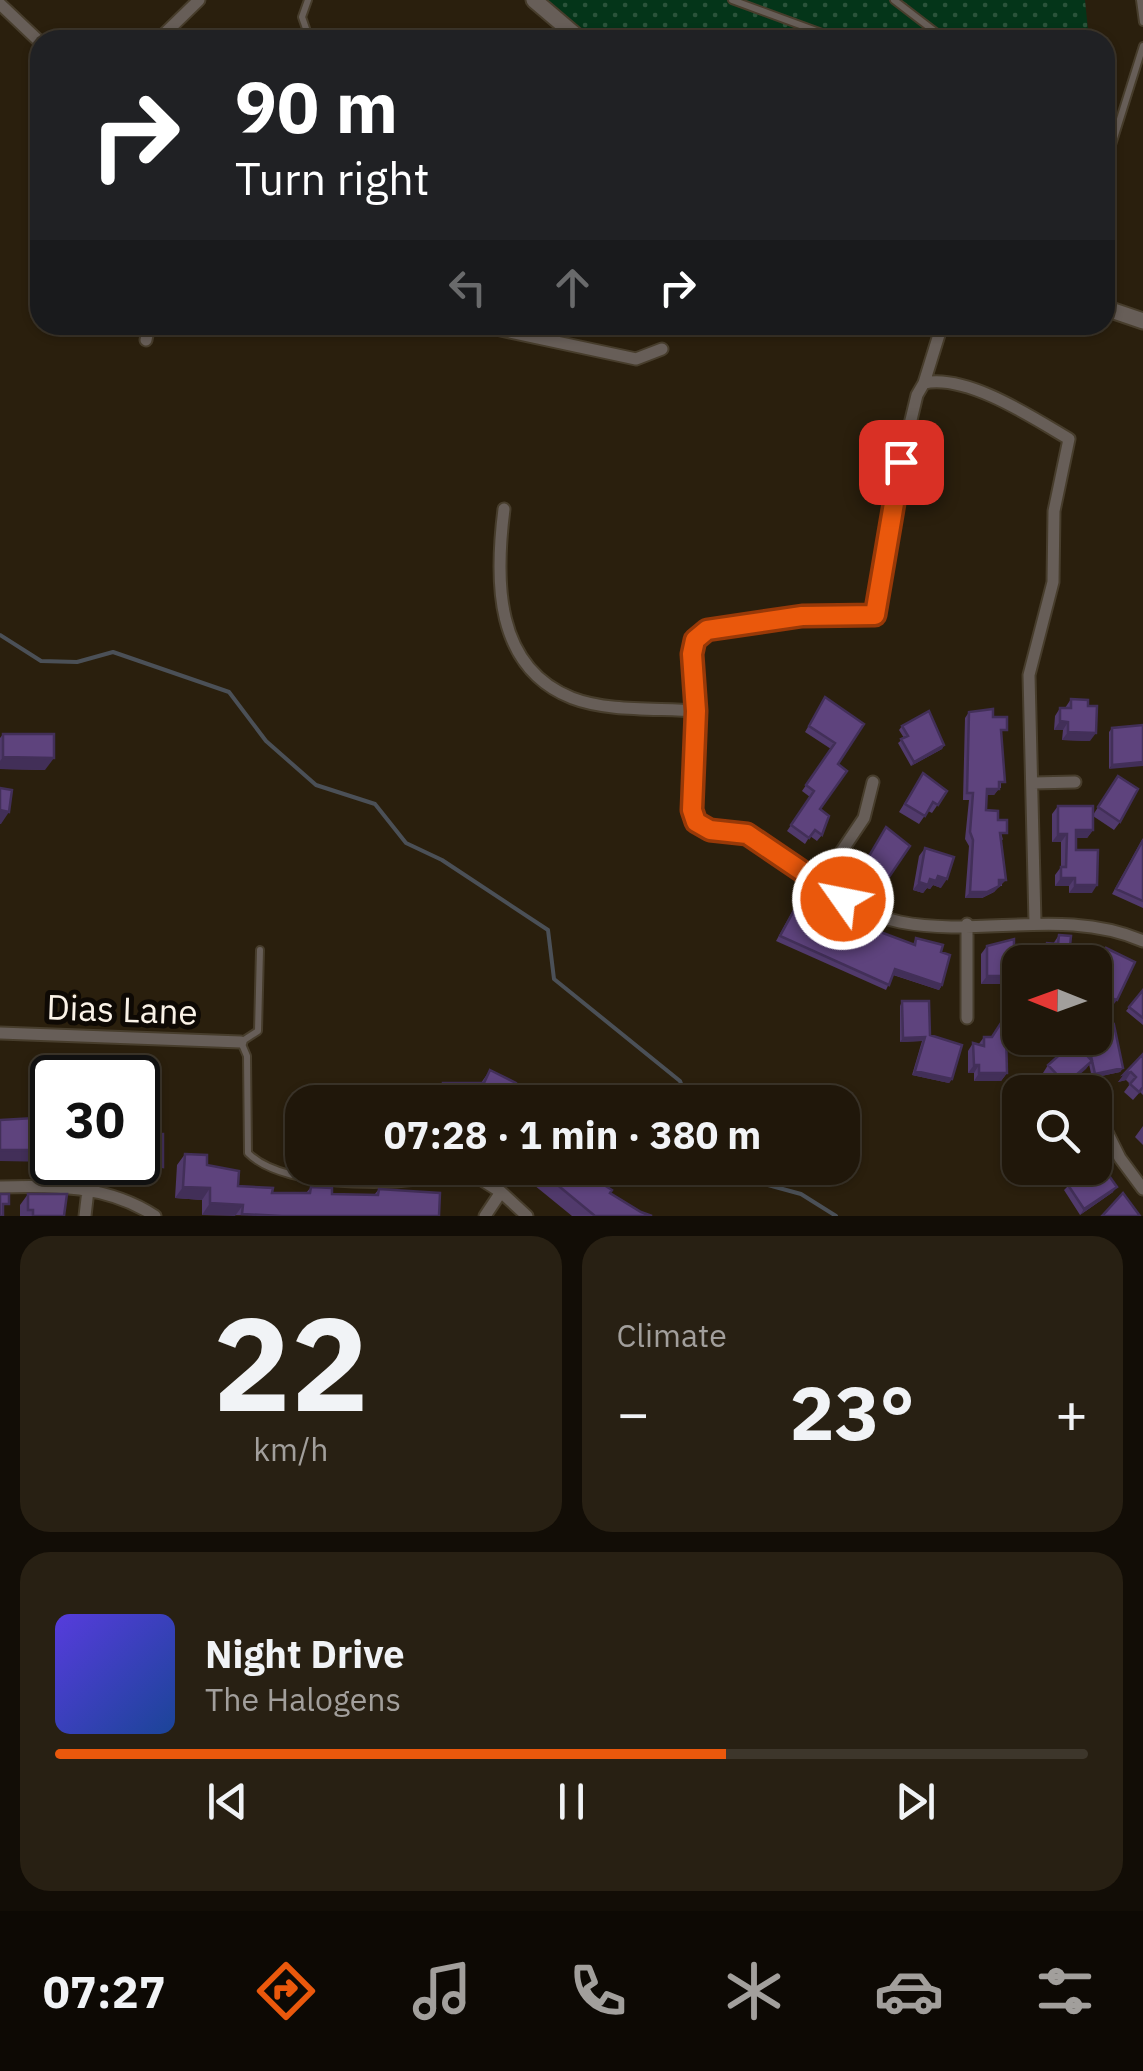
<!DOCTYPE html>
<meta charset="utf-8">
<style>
body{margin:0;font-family:"IBM Plex Sans",sans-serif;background:#282013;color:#f1f3f6;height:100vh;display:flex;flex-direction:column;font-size:38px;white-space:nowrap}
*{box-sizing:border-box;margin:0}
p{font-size:32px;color:#a29f9c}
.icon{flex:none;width:55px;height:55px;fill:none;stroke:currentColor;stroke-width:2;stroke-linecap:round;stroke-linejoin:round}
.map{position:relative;height:1216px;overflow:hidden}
.sheet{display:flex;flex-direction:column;gap:20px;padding:20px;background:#120d06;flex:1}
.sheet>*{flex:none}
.hud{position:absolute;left:30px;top:30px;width:1085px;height:305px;border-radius:30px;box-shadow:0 2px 8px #0004,0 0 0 2px #3d362b;background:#202124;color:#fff;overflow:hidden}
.needle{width:65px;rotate:271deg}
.tools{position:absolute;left:1002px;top:945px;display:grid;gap:20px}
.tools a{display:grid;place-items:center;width:110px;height:110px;border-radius:20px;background:#20170a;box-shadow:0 2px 8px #0004,0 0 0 2px #3d362b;font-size:50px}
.speed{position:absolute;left:30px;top:1055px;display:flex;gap:20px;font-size:50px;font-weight:700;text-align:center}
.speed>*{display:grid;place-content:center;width:130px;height:130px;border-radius:50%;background:#20170a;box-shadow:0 2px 8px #0004,0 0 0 2px #3d362b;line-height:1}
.speed .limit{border:5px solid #111;border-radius:15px;background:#fff;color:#111}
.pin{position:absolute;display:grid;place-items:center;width:85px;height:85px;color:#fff;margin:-42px;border-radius:20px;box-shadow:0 5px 15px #0006}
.me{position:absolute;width:110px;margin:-55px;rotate:303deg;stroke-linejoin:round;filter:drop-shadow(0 0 8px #0008)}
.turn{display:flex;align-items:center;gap:35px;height:210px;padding:0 40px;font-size:45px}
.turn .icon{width:130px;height:130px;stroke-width:2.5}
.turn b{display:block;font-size:70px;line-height:85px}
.lanes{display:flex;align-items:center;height:95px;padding:0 40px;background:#0003;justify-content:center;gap:50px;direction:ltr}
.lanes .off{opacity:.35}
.big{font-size:75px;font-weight:700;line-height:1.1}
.sheet .tile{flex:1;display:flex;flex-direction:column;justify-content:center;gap:15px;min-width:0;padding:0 35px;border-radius:30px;background:#282013}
.sheet .dial{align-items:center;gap:0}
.dial b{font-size:130px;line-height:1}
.song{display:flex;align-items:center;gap:30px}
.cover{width:120px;height:120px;border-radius:15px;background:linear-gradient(135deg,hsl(250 70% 55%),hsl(220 70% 35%))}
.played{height:10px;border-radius:5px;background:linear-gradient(90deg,#ea580c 65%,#3d362b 65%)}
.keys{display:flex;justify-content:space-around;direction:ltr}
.heat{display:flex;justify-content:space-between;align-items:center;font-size:55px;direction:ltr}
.sheet .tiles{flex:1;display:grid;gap:20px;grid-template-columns:1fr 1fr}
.tile:last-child{grid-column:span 2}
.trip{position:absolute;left:285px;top:1085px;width:575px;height:100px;border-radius:30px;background:#20170a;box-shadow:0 2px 8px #0004,0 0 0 2px #3d362b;font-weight:700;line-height:100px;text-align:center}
.dock{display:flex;height:160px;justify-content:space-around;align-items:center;background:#0d0904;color:#a29f9c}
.dock .icon{width:70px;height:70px}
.dock .active{color:#ea580c}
.dock b{font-size:45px;color:#f1f3f6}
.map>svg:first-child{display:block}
</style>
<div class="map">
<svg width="1143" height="1216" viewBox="0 0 1143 1216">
<defs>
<pattern id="grass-dots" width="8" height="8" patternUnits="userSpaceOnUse" patternTransform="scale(2.5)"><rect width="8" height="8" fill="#043519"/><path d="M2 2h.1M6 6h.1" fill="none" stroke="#2a533a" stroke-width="1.8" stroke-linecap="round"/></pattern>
</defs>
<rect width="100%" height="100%" fill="#2a1f0d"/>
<path fill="url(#grass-dots)" d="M539 0H1085L1089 40H591Z"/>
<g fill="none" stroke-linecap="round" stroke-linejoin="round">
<path stroke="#4b5057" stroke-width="4" d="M0 635 41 661 77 662 113 652 229 692 266 741 316 785 375 804 406 843 442 860 548 930 554 979 680 1081 688 1102
M731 1168 739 1177 801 1194 836 1216"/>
<defs>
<path id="service" d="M308 0 302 17 310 40
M732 0 841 40
M894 0 946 40
M1140 0 1143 22
M1105 167 1143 46
M260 950 258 1031 241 1042 247 1056 248 1153C285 1191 419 1191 466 1170"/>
<path id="minor" d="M0 4 40 42
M158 40 199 0
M325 325 496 329 636 359 662 349
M146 340 149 325
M924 383 942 325
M504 509C495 580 494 667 572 698 608 712 658 708 696 711
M1033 783 1075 782
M819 885 864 818 873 782
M1035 923 1029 675 1053 582 1054 511 1069 439C1032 417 967 374 924 383L917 395 893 495 875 615 802 616 707 630 695 640 691 810 696 822C713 831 731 828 748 835 759 839 770 850 779 857 816 883 855 913 900 922 981 938 1064 907 1143 941
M967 1018V924
M0 1033 241 1042
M1101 1120 1120 1158 1143 1189
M466 1170 501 1192
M0 1187C53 1185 108 1185 155 1216
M85 1216 88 1190
M485 1216 501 1192 527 1216"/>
<path id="tertiary" d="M534 0 581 40
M1105 308 1143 321"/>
</defs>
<use href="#service" stroke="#473d2c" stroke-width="10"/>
<use href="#minor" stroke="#473d2c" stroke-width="15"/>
<use href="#tertiary" stroke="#473d2c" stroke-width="19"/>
<use href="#service" stroke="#675e58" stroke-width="6"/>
<use href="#minor" stroke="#675e58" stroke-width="11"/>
<use href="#tertiary" stroke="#675e58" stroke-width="15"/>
</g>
<path fill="#513a6c" d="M825 697 864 724 838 764 820 809 822 835 817 841 810 836 805 844 787 831 810 797 802 791 831 749 805 732Z
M1071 699 1090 741 1062 740 1063 730H1054L1055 716 1060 708H1065Z
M969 712 993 717 1002 736H1001V788H999L994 795H987L986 810 998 820 1003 840 1001 839 1002 886H999L994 892 982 898H965L969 846 965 839 969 800H963L965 718Z
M1143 725 1109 769V732L1112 728Z
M902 726 944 745 942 749 911 766 898 743 904 738 899 730Z
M3 734 45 770 0 769V738Z
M923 773 947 791 932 813 928 811 919 824 899 812Z
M1118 776 1120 822 1114 830 1093 816V830L1087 838H1076V850L1092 893H1069V886H1055V875L1061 867V842H1052V814L1058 806 1093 815Z
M886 827 910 846 884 885 862 867Z
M1143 838V908L1112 894Z
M925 848 941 888 933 885 930 889 927 888 923 893 913 890 919 856Z
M798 901 824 924 841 930 845 924 871 935 875 930 913 944 916 938 941 952 942 985 939 990 893 975 886 990 776 941Z
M1059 935 1070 946 1078 962H1040L1041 951 1047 943 1053 944Z
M987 946 1014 952 1020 962V978L1016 984H981V954Z
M1143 990V1025L1126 1011Z
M1017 998 1022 1038 1014 1051 1006 1046 1007 1073 1001 1081H974V1073H968V1051L973 1043 978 1045 984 1037H992Z
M902 1001 952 1079 949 1083 912 1075 922 1041 900 1042V1006Z
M1084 1038H1095L1123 1068 1120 1072 1092 1078 1089 1064 1060 1092 1043 1073 1048 1065 1087 1056Z
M1143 1054V1095L1140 1092 1133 1100 1124 1092 1130 1084 1126 1080 1118 1082Z
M490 1070 533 1102H435V1095L443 1083H481Z
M1143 1126V1145L1135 1137Z
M185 1154 207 1165 238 1186 272 1193H306L311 1187 332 1194 374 1195 379 1189 439 1216 202 1215V1200L175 1198 177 1165Z
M126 1162H138L155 1178 126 1173Z
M520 1168H578L610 1193 641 1212 652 1216H572L534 1185Z
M1049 1168H1087L1089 1171 1113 1192 1080 1215 1064 1190 1069 1185 1062 1171 1050 1169Z
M28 1194 64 1216H20V1205Z"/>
<path fill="#422f58" d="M1060 721 1068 722 1063 730H1054Z
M1068 732 1096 733 1090 741 1062 740Z
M944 745 942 749 911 766 914 762Z
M3 757 54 758 45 770 0 769V761Z
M1143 762V766L1109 769 1112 765Z
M987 789H999L994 795H983Z
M0 810 9 812 1 824H0Z
M1076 830H1093L1087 838H1070Z
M1058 834H1067L1061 842H1052Z
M938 876 947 879 941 888 933 885 930 889 927 888 923 893 913 890 919 882Z
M1061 878H1075L1069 886H1055Z
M999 880H1006L994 892 982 898H965L970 892Z
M1075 885H1097L1092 893H1069Z
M895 969 942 985 939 990 891 974Z
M987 976H1020V978L1016 984H981Z
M1095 993 1117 1000 1114 1004 1095 998Z
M925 1037 922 1041 900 1042 903 1038Z
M1092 1061 1086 1069 1060 1092 1066 1084Z
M974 1065H979L974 1073H968Z
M1123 1068 1120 1072 1092 1078 1095 1074Z
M915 1071 952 1079 949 1083 912 1075Z
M1131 1072 1126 1080 1118 1082 1124 1074Z
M979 1073H1007L1001 1081H974Z
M0 1150H52V1162L0 1161Z
M134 1162 163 1167 155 1178 126 1173Z
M1051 1168H1065L1062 1171 1050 1169Z
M183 1187 210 1188 202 1200 175 1198Z
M1117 1187 1113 1192 1080 1215 1084 1209Z
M210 1203 243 1205 235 1216 202 1215Z"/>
<path fill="#5e437d" stroke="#422f58" stroke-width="2.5" d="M825 697 864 724 838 764 847 771 820 809 829 816 822 835 815 830 809 838 791 825 814 791 806 785 835 743 809 726Z
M1071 699 1088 700V706H1097L1096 733 1068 732V722L1060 721V708H1071Z
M993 709V717H1007V730H1001L1005 782H999V789H987L986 810 998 811V820H1007V833H1000L1006 880H999V886L987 892H970L973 840 970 832 973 793H967L969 712Z
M929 711 944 745 914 762 901 739 908 736 902 726Z
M1143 725V762L1112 765V728Z
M3 734H54V758L3 757Z
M923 773 947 791 938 805 933 802 925 816 905 804Z
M1118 776 1138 789 1120 822 1098 807Z
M0 788 12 790 9 812 0 810Z
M1058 806H1093V830H1076V850H1098L1097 885H1075V878H1061V867H1066L1067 834H1058Z
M886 827 910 846 887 880 865 863Z
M1143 840V901L1116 889Z
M925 848 954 857 947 879 938 876 936 881 930 879 928 885 919 882Z
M802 896 831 912 824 924 842 931 845 924 873 936 875 930 915 945 916 938 943 945 941 952 950 955 942 985 895 969 889 985 780 936Z
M1059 935 1071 936 1070 946 1080 947 1078 962H1045L1047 943 1058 944Z
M1014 939V952H1021L1020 976H987V946Z
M1106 948 1135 962 1117 1000 1095 993V973Z
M1143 990V1018L1129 1007Z
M1017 998 1020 1000V1038H1022L1019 1043 1006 1034 1007 1073H979V1065H974L973 1043 984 1046V1037H992Z
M902 1001H929L930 1035 962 1045 952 1079 915 1071 925 1037 903 1038Z
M1114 1025 1123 1068 1095 1074 1087 1038H1095V1033L1102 1032 1099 1042Z
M1074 1042 1092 1061 1066 1084 1048 1065Z
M1143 1054V1087L1139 1092 1130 1084 1136 1077 1131 1072 1124 1074Z
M490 1070 516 1083 533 1102H489L473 1095V1102H444L443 1083H484Z
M52 1117V1150H0V1120Z
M138 1134H163V1167L136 1162Z
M185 1154 207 1155V1165L239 1171 238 1186 273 1188 272 1193H310L311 1187 332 1188V1194L378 1195 379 1189 440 1193 439 1216H282L242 1214 243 1205 210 1203V1188L183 1187Z
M1100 1163 1117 1187 1084 1209 1068 1185 1073 1181 1067 1168H1087L1089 1171Z
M538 1168H578L582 1171 612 1190 610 1193 641 1212 652 1216H595L543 1173Z
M1123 1193 1140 1216H1102Z
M0 1194H9V1204H3V1216H0Z
M28 1194H67L64 1216H33V1210H28Z"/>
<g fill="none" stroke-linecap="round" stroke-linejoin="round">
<defs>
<path id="route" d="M843 899 747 834 710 830 696 822 692 810 696 711 692 654 695 640 707 630 802 616 875 615 901 462"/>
</defs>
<use href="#route" stroke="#983908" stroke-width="25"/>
<use href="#route" stroke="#ea580c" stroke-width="18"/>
</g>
<g text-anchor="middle" stroke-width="10" stroke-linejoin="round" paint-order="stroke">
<g font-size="35" fill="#faf2e7" stroke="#0e0904">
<text transform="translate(122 1010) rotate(2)" y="12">Dias Lane</text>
</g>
</g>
</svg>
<div class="tools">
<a><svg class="needle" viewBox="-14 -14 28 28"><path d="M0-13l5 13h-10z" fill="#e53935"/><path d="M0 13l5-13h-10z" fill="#a29f9c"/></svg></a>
<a><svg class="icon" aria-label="search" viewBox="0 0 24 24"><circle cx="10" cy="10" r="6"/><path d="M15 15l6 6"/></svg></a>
</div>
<div class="speed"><div class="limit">30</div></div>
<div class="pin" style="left:901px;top:462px;background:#d93025"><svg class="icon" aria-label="arrive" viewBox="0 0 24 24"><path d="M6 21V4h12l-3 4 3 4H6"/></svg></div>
<svg class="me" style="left:843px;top:899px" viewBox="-20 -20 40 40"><circle r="17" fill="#ea580c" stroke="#fff" stroke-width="3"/><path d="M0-11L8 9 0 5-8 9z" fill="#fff"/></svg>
<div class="trip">07:28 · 1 min · 380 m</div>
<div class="hud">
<div class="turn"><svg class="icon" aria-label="right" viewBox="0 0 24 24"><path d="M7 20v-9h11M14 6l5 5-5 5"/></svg><div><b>90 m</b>Turn right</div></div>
<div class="lanes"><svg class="icon off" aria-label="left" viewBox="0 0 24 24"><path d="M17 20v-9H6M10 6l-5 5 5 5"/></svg><svg class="icon off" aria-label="ahead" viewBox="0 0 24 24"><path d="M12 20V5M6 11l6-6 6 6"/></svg><svg class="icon" aria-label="right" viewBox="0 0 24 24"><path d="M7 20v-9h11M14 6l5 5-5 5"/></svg></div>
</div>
</div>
<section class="sheet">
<div class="tiles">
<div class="tile dial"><b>22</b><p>km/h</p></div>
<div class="tile"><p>Climate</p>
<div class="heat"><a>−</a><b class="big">23°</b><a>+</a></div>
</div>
<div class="tile">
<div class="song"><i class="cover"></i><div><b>Night Drive</b><p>The Halogens</p></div></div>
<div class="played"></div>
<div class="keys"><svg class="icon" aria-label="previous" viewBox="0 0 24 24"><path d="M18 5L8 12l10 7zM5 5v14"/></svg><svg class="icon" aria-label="pause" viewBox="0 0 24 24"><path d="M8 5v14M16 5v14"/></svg><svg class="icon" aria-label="next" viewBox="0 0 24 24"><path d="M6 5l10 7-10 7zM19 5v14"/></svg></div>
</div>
</div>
</section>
<nav class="dock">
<b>07:27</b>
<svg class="icon active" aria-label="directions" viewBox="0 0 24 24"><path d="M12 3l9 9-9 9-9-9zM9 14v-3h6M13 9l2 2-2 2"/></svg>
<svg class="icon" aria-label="music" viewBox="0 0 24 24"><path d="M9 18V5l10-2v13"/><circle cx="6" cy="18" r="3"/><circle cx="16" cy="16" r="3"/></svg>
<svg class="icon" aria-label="phone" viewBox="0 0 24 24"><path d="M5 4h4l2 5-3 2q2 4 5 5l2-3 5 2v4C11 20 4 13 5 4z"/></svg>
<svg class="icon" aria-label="climate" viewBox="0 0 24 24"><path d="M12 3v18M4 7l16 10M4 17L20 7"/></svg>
<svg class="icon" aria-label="car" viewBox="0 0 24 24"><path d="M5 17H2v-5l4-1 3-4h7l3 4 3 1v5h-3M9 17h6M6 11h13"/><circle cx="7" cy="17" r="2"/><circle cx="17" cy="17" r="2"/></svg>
<svg class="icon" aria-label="filters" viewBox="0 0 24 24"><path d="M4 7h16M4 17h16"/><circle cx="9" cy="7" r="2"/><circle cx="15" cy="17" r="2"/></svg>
</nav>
